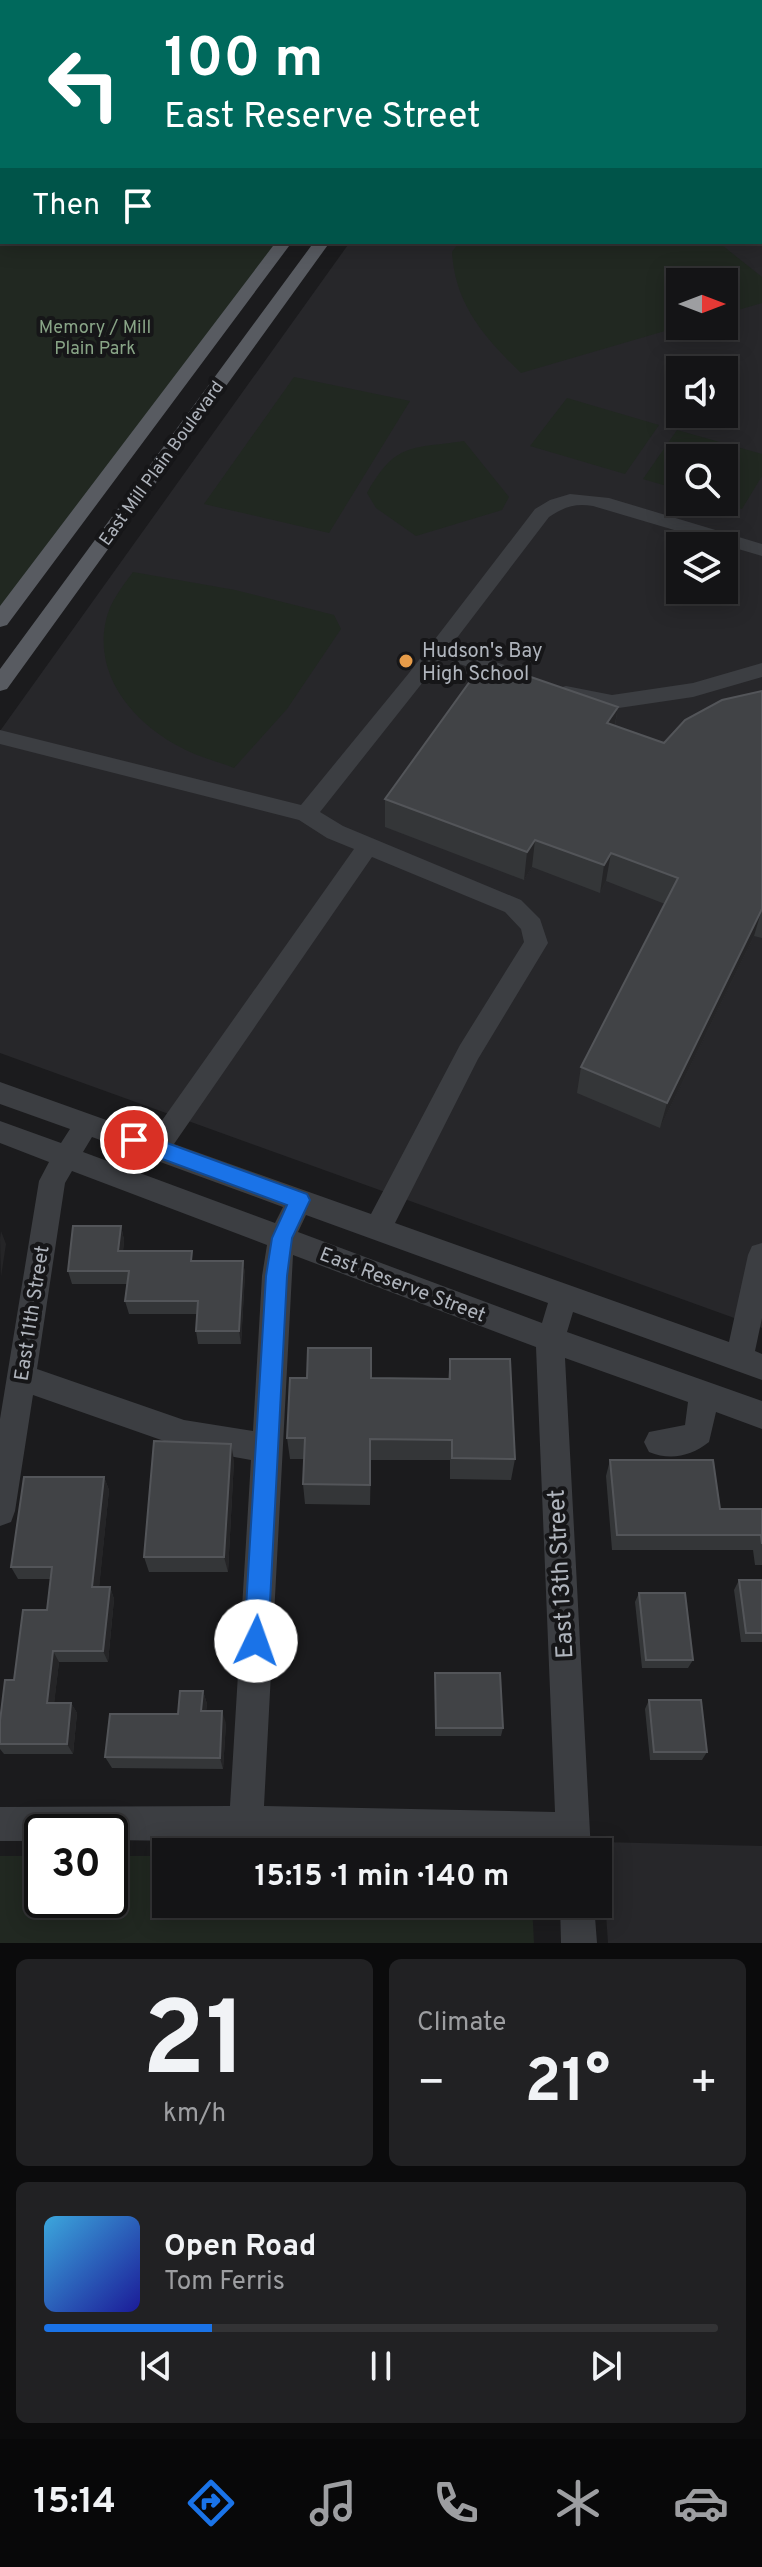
<!DOCTYPE html>
<meta charset="utf-8">
<style>
body{margin:0;font-family:Overpass,sans-serif;background:#212123;color:#f1f3f6;height:100vh;display:flex;flex-direction:column;font-size:30px;white-space:nowrap}
*{box-sizing:border-box;margin:0}
p{font-size:26px;color:#9d9ea1}
.icon{flex:none;width:44px;height:44px;fill:none;stroke:currentColor;stroke-width:2;stroke-linecap:round;stroke-linejoin:round}
.map{position:relative;height:1943px;overflow:hidden}
.sheet{display:flex;flex-direction:column;gap:16px;padding:16px;background:#0b0b0c;flex:1}
.sheet>*{flex:none}
.hud{position:absolute;left:0px;top:0px;width:762px;height:244px;box-shadow:0 4px 20px #0003,0 0 0 2px #333335;background:#00695c;color:#fff;overflow:hidden}
.needle{width:52px;rotate:90deg}
.tools{position:absolute;left:666px;top:268px;display:grid;gap:16px}
.tools a{display:grid;place-items:center;width:72px;height:72px;border-radius:0px;background:#141416;box-shadow:0 4px 20px #0003,0 0 0 2px #333335;font-size:40px}
.speed{position:absolute;left:24px;top:1814px;display:flex;gap:16px;font-size:40px;font-weight:700;text-align:center}
.speed>*{display:grid;place-content:center;width:104px;height:104px;border-radius:50%;background:#141416;box-shadow:0 4px 20px #0003,0 0 0 2px #333335;line-height:1}
.speed .limit{border:4px solid #111;border-radius:12px;background:#fff;color:#111}
.pin{position:absolute;display:grid;place-items:center;width:68px;height:68px;color:#fff;margin:-34px;border:4px solid #fff;border-radius:50%;box-shadow:0 2px 8px #0007}
.me{position:absolute;width:88px;margin:-44px;rotate:3deg;stroke-linejoin:round;filter:drop-shadow(0 0 6px #0008)}
.turn{display:flex;align-items:center;gap:28px;height:168px;padding:0 32px;font-size:36px}
.turn .icon{width:104px;height:104px;stroke-width:2.5}
.turn b{display:block;font-size:56px;line-height:68px}
.then{display:flex;align-items:center;height:76px;padding:0 32px;background:#0003;gap:16px;font-size:30px}
.big{font-size:60px;font-weight:700;line-height:1.1}
.sheet .card{flex:1;display:flex;flex-direction:column;justify-content:center;gap:12px;min-width:0;padding:0 28px;border-radius:12px;background:#212123}
.sheet .dial{align-items:center;gap:0}
.dial b{font-size:104px;line-height:1}
.song{display:flex;align-items:center;gap:24px}
.cover{width:96px;height:96px;border-radius:12px;background:linear-gradient(135deg,hsl(200 70% 55%),hsl(240 70% 35%))}
.played{height:8px;border-radius:4px;background:linear-gradient(90deg,#1a73e8 25%,#333335 25%)}
.keys{display:flex;justify-content:space-around;direction:ltr}
.heat{display:flex;justify-content:space-between;align-items:center;font-size:44px;direction:ltr}
.sheet .tiles{flex:1;display:grid;gap:16px;grid-template-columns:1fr 1fr}
.card:last-child{grid-column:span 2}
.trip{position:absolute;left:152px;top:1838px;width:460px;height:80px;border-radius:0px;background:#141416;box-shadow:0 4px 20px #0003,0 0 0 2px #333335;font-weight:700;line-height:80px;text-align:center}
.menu{display:flex;height:128px;justify-content:space-around;align-items:center;background:#080809;color:#9d9ea1}
.menu .icon{width:56px;height:56px}
.menu .current{color:#1a73e8}
.menu b{font-size:36px;color:#f1f3f6}
.map>svg:first-child{display:block}
</style>
<div class="map">
<svg width="762" height="1943" viewBox="0 0 762 1943">
<rect width="100%" height="100%" fill="#1b1b1d"/>
<path fill="#27272a" fill-rule="evenodd" d="M760 37 762 38V1328L0 1053V731L350 242H760ZM680 282H724V326H680ZM680 370H724V414H680ZM680 458H724V502H680ZM680 546H724V590H680Z
M601 1842 762 1846V1943H608Z"/>
<path fill="#212821" d="M0 0H117L2 2V242H284L0 620Z
M459 242H718L762 277V303L724 314V282H680L682 326 521 373C485 338 455 305 452 252Z
M294 377 410 401 329 533 204 504Z
M567 398 659 425 625 474 530 446Z
M677 430 762 454V476L742 509 720 502H724V458H680V490L643 479Z
M464 441 509 497 502 510 416 536 376 508 367 493C396 442 410 449 464 441Z
M133 572 235 590 334 615 341 629 287 709 234 768C217 761 198 757 182 748 135 724 93 677 106 620 110 602 122 587 133 572Z
M0 1856H42V1900H110V1856H166V1904H532L534 1943H0Z"/>
<g fill="none" stroke-linecap="round" stroke-linejoin="round">
<path fill="#3c3e42" fill-rule="evenodd" d="M675 0H692L693 2H676Z
M706 0H723L724 2H707Z
M760 24H762V32H760Z
M0 93H2L0 102Z
M570 494 609 498 762 544V556L593 506C575 503 564 507 549 517L450 647 526 672 529 677 526 682 519 684 442 658 320 812 343 826 521 900 540 919 548 943 478 1059 395 1223 729 1342 748 1255 752 1246 762 1243V1318L755 1351 762 1354V1380L573 1312 567 1332 762 1401V1429L716 1412 709 1442C691 1456 671 1461 649 1452L644 1442 649 1432 685 1425 688 1402 565 1358 591 1852H557V1846L110 1840V1832H42V1841H0V1807L230 1806 251 1460 184 1448 33 1395 15 1511 11 1522 0 1526V1419L39 1181 49 1162 0 1143V1121L61 1143 70 1129 0 1104V1082L151 1136 354 849 327 838 299 820 0 744V730L301 805 409 673 535 509 550 500ZM372 857 505 912 521 929 524 942 460 1045 371 1214 174 1144ZM92 1137 283 1207 275 1223 83 1152ZM72 1171 267 1245 262 1276 253 1431 184 1420 37 1369 65 1183ZM306 1215 548 1303 542 1323 298 1232ZM293 1255 536 1347 555 1812 264 1806Z
M762 663V677L693 697 612 709 559 698 556 693 559 688 566 686 612 695 693 683Z
M560 1904H594L597 1943H561Z"/>
<path fill="#585b61" fill-rule="evenodd" d="M276 242H292L7 625 0 627V606Z
M314 242H330L7 689 0 691V669Z"/>
</g>
<path fill="#343638" d="M479 682 618 707 615 726 664 743 762 691V938L754 936 660 1128 577 1093 581 1067 665 904 606 881 600 893 532 867 524 880 385 827V799Z
M121 1226 124 1240 123 1251 194 1261H243L245 1274 241 1344H198L196 1331 197 1314H129L125 1301 127 1284H72L68 1271Z
M450 1359 515 1459 511 1480 450 1479V1460H371L370 1505 305 1504 303 1484 304 1459H290L287 1438 371 1378 448 1379Z
M234 1460 228 1572H149L144 1557Z
M610 1460 720 1509H762V1565H755L753 1550H612L606 1476Z
M104 1477 109 1490 99 1587H110L114 1599 108 1662H59L54 1703H71L77 1713 73 1754H4L0 1749V1721L14 1680 47 1610 51 1579H18L11 1567Z
M739 1580H762V1642H741L734 1590Z
M639 1593 693 1660 688 1668H642L635 1602Z
M435 1673 503 1728 501 1736H435Z
M203 1691 207 1704 206 1711 226 1723 223 1769 112 1768 105 1757 178 1714Z
M649 1700 707 1752 702 1760H650L645 1709Z"/>
<path fill="#252527" d="M2 16V32L0 34V18Z
M618 707 613 735 607 723Z
M535 840 532 867 524 880 527 852Z
M611 853 606 881 600 893 604 865Z
M762 909 754 936 660 1128 667 1103Z
M121 1226 124 1240 122 1264 118 1251Z
M1 1231 6 1244 1 1277 0 1239Z
M243 1261 245 1274 241 1344 239 1331Z
M231 1444 234 1460 228 1572 224 1557Z
M104 1477 109 1490 98 1599 92 1587Z
M110 1587 114 1599 108 1662 103 1651Z
M53 1651 59 1662 53 1713 47 1703Z
M203 1691 207 1704 205 1723 201 1711Z
M71 1703 77 1713 73 1754 67 1744Z
M222 1711 226 1723 223 1769 220 1758Z"/>
<path fill="#414346" stroke="#535559" stroke-width="2" d="M493 664 618 707 607 723 664 743 685 720 722 700 762 691V909L667 1103 581 1067 678 878 611 853 604 865 535 840 527 852 385 799 471 680 479 682Z
M73 1226H121L118 1251H192L191 1261H243L239 1331H196L198 1301H125L129 1271H68Z
M308 1348H371V1378L450 1379V1359H510L515 1459 452 1458V1440L370 1439V1485L303 1484 305 1438H287L290 1378H307Z
M154 1441 231 1444 224 1557H144Z
M610 1460H713L720 1509H762V1544L761 1535H617Z
M24 1477H104L92 1587H110L103 1651H53L47 1703H71L67 1744H0V1721L5 1680H14L23 1610H47L52 1567H11Z
M739 1580H762V1633H746Z
M639 1593H685L693 1660H646Z
M435 1673H500L503 1728H436Z
M180 1691H203L201 1711H222L220 1758 105 1757 110 1714H178Z
M649 1700H701L707 1752H654Z"/>
<path fill="#1a73e8" stroke="#114b97" stroke-width="2" d="M134 1131 307 1194 310 1200 292 1238 287 1276 268 1641 265 1649 256 1653 248 1649 244 1641 266 1276 272 1238 287 1205 127 1146 124 1140 127 1134Z"/>
<circle fill="#e79c49" stroke="#161618" stroke-width="3" cx="406" cy="661" r="8"/>
<g text-anchor="middle" stroke-width="8" stroke-linejoin="round" paint-order="stroke">
<g font-size="18" fill="#89a587" stroke="#161618">
<text x="95" y="333">Memory / Mill<tspan x="95" dy="21">Plain Park</tspan></text>
</g>
<g font-size="18" fill="#afb4bc" stroke="#161618">
<text transform="translate(161 463) rotate(-54)" y="6">East Mill Plain Boulevard</text>
</g>
<g font-size="20" fill="#afb4bc" stroke="#161618" text-anchor="start">
<text x="422" y="657">Hudson's Bay<tspan x="422" dy="23">High School</tspan></text>
</g>
<g font-size="20" fill="#afb4bc" stroke="#161618">
<text transform="translate(403 1284) rotate(21)" y="7">East Reserve Street</text>
<text transform="translate(31 1313) rotate(-81)" y="7">East 11th Street</text>
</g>
<g font-size="24" fill="#afb4bc" stroke="#161618">
<text transform="translate(560 1574) rotate(-93)" y="8">East 13th Street</text>
</g>
</g>
</svg>
<div class="tools">
<a><svg class="needle" viewBox="-14 -14 28 28"><path d="M0-13l5 13h-10z" fill="#e53935"/><path d="M0 13l5-13h-10z" fill="#9d9ea1"/></svg></a>
<a><svg class="icon" aria-label="sound" viewBox="0 0 24 24"><path d="M4 9h4l5-4v14l-5-4H4zM17 9q2 3 0 6"/></svg></a>
<a><svg class="icon" aria-label="search" viewBox="0 0 24 24"><circle cx="10" cy="10" r="6"/><path d="M15 15l6 6"/></svg></a>
<a><svg class="icon" aria-label="layers" viewBox="0 0 24 24"><path d="M12 4l9 5-9 5-9-5zM3 14l9 5 9-5"/></svg></a>
</div>
<div class="speed"><div class="limit">30</div></div>
<div class="pin" style="left:134px;top:1140px;background:#d93025"><svg class="icon" aria-label="arrive" viewBox="0 0 24 24"><path d="M6 21V4h12l-3 4 3 4H6"/></svg></div>
<svg class="me" style="left:256px;top:1641px" viewBox="-20 -20 40 40"><circle r="19" fill="#fff"/><path d="M0-13L10 11 0 6-10 11z" fill="#1a73e8"/></svg>
<div class="trip">15:15 · 1 min · 140 m</div>
<div class="hud">
<div class="turn"><svg class="icon" aria-label="left" viewBox="0 0 24 24"><path d="M17 20v-9H6M10 6l-5 5 5 5"/></svg><div><b>100 m</b>East Reserve Street</div></div>
<div class="then">Then<svg class="icon" aria-label="arrive" viewBox="0 0 24 24"><path d="M6 21V4h12l-3 4 3 4H6"/></svg></div>
</div>
</div>
<section class="sheet">
<div class="tiles">
<div class="card dial"><b>21</b><p>km/h</p></div>
<div class="card"><p>Climate</p>
<div class="heat"><a>−</a><b class="big">21°</b><a>+</a></div>
</div>
<div class="card">
<div class="song"><i class="cover"></i><div><b>Open Road</b><p>Tom Ferris</p></div></div>
<div class="played"></div>
<div class="keys"><svg class="icon" aria-label="previous" viewBox="0 0 24 24"><path d="M18 5L8 12l10 7zM5 5v14"/></svg><svg class="icon" aria-label="pause" viewBox="0 0 24 24"><path d="M8 5v14M16 5v14"/></svg><svg class="icon" aria-label="next" viewBox="0 0 24 24"><path d="M6 5l10 7-10 7zM19 5v14"/></svg></div>
</div>
</div>
</section>
<nav class="menu">
<b>15:14</b>
<svg class="icon current" aria-label="directions" viewBox="0 0 24 24"><path d="M12 3l9 9-9 9-9-9zM9 14v-3h6M13 9l2 2-2 2"/></svg>
<svg class="icon" aria-label="music" viewBox="0 0 24 24"><path d="M9 18V5l10-2v13"/><circle cx="6" cy="18" r="3"/><circle cx="16" cy="16" r="3"/></svg>
<svg class="icon" aria-label="phone" viewBox="0 0 24 24"><path d="M5 4h4l2 5-3 2q2 4 5 5l2-3 5 2v4C11 20 4 13 5 4z"/></svg>
<svg class="icon" aria-label="climate" viewBox="0 0 24 24"><path d="M12 3v18M4 7l16 10M4 17L20 7"/></svg>
<svg class="icon" aria-label="car" viewBox="0 0 24 24"><path d="M5 17H2v-5l4-1 3-4h7l3 4 3 1v5h-3M9 17h6M6 11h13"/><circle cx="7" cy="17" r="2"/><circle cx="17" cy="17" r="2"/></svg>
</nav>
